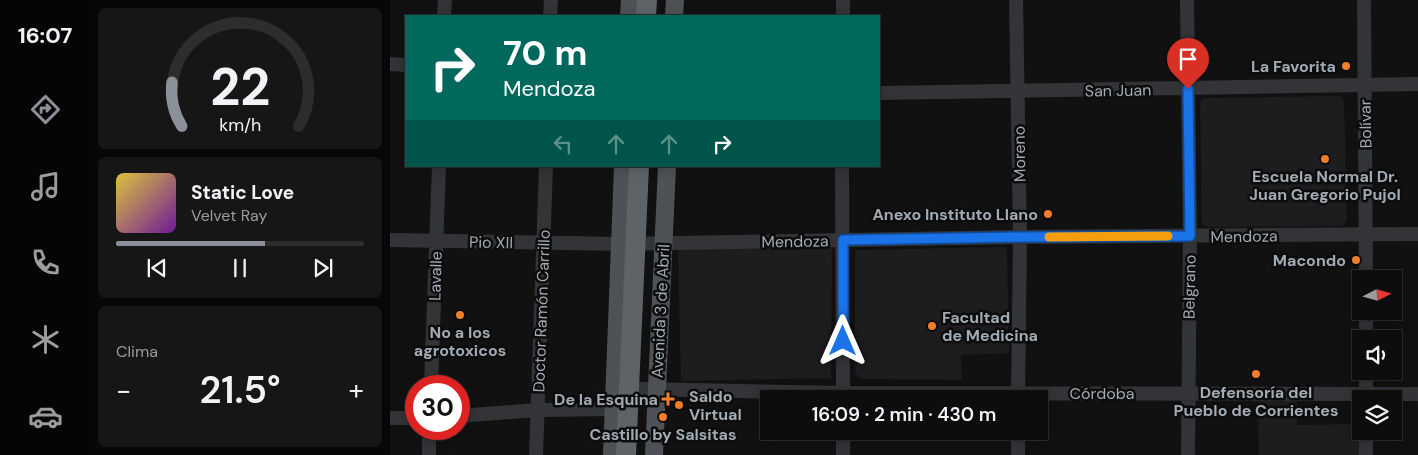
<!DOCTYPE html>
<html lang="es">
<meta charset="utf-8">
<style>
body{margin:0;font-family:"DM Sans",sans-serif;background:#161617;color:#f1f3f6;height:100vh;display:flex;flex-direction:column;font-size:19px;white-space:nowrap}
*{box-sizing:border-box;margin:0}
p{font-size:16px;color:#9a9c9e}
.icon{flex:none;width:28px;height:28px;fill:none;stroke:currentColor;stroke-width:2;stroke-linecap:round;stroke-linejoin:round}
.map{position:relative;flex:1;overflow:hidden}
.side{display:flex;flex-direction:column;gap:8px;padding:8px;background:#070708;width:300px}
.side>*{flex:none}
.banner{position:absolute;left:15px;top:15px;width:475px;height:152px;border-radius:0px;box-shadow:0 2px 12px #0003,0 0 0 1px #2d2d2e;background:#00695c;color:#fff;overflow:hidden}
.needle{width:32px;rotate:84deg}
.buttons{position:absolute;left:962px;top:270px;display:grid;gap:10px}
.buttons a{display:grid;place-items:center;width:50px;height:50px;border-radius:0px;background:#0d0d0e;box-shadow:0 2px 12px #0003,0 0 0 1px #2d2d2e;font-size:25px}
.speed{position:absolute;left:15px;top:375px;display:flex;gap:10px;font-size:25px;font-weight:700;text-align:center}
.speed>*{display:grid;place-content:center;width:65px;height:65px;border-radius:50%;background:#0d0d0e;box-shadow:0 2px 12px #0003,0 0 0 1px #2d2d2e;line-height:1}
.speed .limit{border:8px solid #d22;background:#fff;color:#111}
.pin{position:absolute;display:grid;place-items:center;width:42px;height:42px;color:#fff;margin:-51px -21px;border-radius:50% 50% 50% 0;rotate:-45deg;box-shadow:0 0 5px #0007}
.pin .icon{rotate:45deg}
.me{position:absolute;width:55px;margin:-28px;rotate:0deg;stroke-linejoin:round;filter:drop-shadow(0 0 4px #0008)}
.turn{display:flex;align-items:center;gap:18px;height:105px;padding:0 15px;font-size:22px}
.turn .icon{width:65px;height:65px;stroke-width:2.5}
.turn b{display:block;font-size:35px;line-height:42px}
.lanes{display:flex;align-items:center;height:48px;padding:0 15px;background:#0003;justify-content:center;gap:25px;direction:ltr}
.lanes .off{opacity:.35}
.big{font-size:38px;font-weight:600;line-height:1.1}
.side .card{flex:1;display:flex;flex-direction:column;justify-content:center;gap:8px;min-width:0;padding:0 18px;border-radius:8px;background:#161617}
.side .dial{align-items:center;gap:0}
.dial svg{height:130px;overflow:visible;fill:none;stroke:#2d2d2e;stroke-width:7;stroke-linecap:round;text-anchor:middle}
.dial text{fill:#f1f3f6;stroke:none}
.song{display:flex;align-items:center;gap:15px}
.cover{width:60px;height:60px;border-radius:8px;background:linear-gradient(135deg,hsl(50 70% 55%),hsl(280 70% 35%))}
.played{height:5px;border-radius:2px;background:linear-gradient(90deg,#8c9099 60%,#2d2d2e 60%)}
.keys{display:flex;justify-content:space-around;direction:ltr}
.heat{display:flex;justify-content:space-between;align-items:center;font-size:28px;direction:ltr}
.trip{position:absolute;left:370px;top:390px;width:288px;height:50px;border-radius:0px;background:#0d0d0e;box-shadow:0 2px 12px #0003,0 0 0 1px #2d2d2e;font-weight:600;line-height:50px;text-align:center}
main{display:flex;flex:1;min-height:0}
.tab-bar{display:flex;flex-direction:column;width:90px;justify-content:space-around;align-items:center;background:#050506;color:#9a9c9e}
.tab-bar .icon{width:35px;height:35px}
.tab-bar .selected{color:#8c9099}
.tab-bar b{font-size:22px;color:#f1f3f6}
.map>svg:first-child{display:block}
</style>
<main>
<nav class="tab-bar">
<b>16:07</b>
<svg class="icon selected" aria-label="directions" viewBox="0 0 24 24"><path d="M12 3l9 9-9 9-9-9zM9 14v-3h6M13 9l2 2-2 2"/></svg>
<svg class="icon" aria-label="music" viewBox="0 0 24 24"><path d="M9 18V5l10-2v13"/><circle cx="6" cy="18" r="3"/><circle cx="16" cy="16" r="3"/></svg>
<svg class="icon" aria-label="phone" viewBox="0 0 24 24"><path d="M5 4h4l2 5-3 2q2 4 5 5l2-3 5 2v4C11 20 4 13 5 4z"/></svg>
<svg class="icon" aria-label="climate" viewBox="0 0 24 24"><path d="M12 3v18M4 7l16 10M4 17L20 7"/></svg>
<svg class="icon" aria-label="car" viewBox="0 0 24 24"><path d="M5 17H2v-5l4-1 3-4h7l3 4 3 1v5h-3M9 17h6M6 11h13"/><circle cx="7" cy="17" r="2"/><circle cx="17" cy="17" r="2"/></svg>
</nav>
<section class="side">
<div class="card dial"><svg viewBox="0 0 100 80">
<path d="M14 69A42 42 0 1 1 86 69"/>
<path d="M14 69A42 42 0 0 1 8 42" stroke="#8c9099"/>
<text x="50" y="56" font-size="32" font-weight="700">22</text>
<text x="50" y="72" font-size="11">km/h</text>
</svg></div>
<div class="card">
<div class="song"><i class="cover"></i><div><b>Static Love</b><p>Velvet Ray</p></div></div>
<div class="played"></div>
<div class="keys"><svg class="icon" aria-label="previous" viewBox="0 0 24 24"><path d="M18 5L8 12l10 7zM5 5v14"/></svg><svg class="icon" aria-label="pause" viewBox="0 0 24 24"><path d="M8 5v14M16 5v14"/></svg><svg class="icon" aria-label="next" viewBox="0 0 24 24"><path d="M6 5l10 7-10 7zM19 5v14"/></svg></div>
</div>
<div class="card"><p>Clima</p>
<div class="heat"><a>−</a><b class="big">21.5°</b><a>+</a></div>
</div>
</section>
<div class="map">
<svg width="1028" height="455" viewBox="0 0 1028 455">
<rect width="100%" height="100%" fill="#111112"/>
<path fill="#1d1d1f" d="M950 96 954 101 957 221 952 226 818 227 812 223 810 103 813 98Z
M615 247 617 250 619 353 571 355 572 380 472 379 465 373V253L467 250Z
M442 248 441 378 291 381 288 249Z
M868 400H907V425L970 424 969 455H869Z"/>
<g fill="none" stroke-linecap="round" stroke-linejoin="round">
<path stroke="#323437" stroke-width="14" d="M626 0 630 237 628 399
M797 0 800 236 798 455
M974 0 976 279
M54 16 55 0
M160 16 161 0
M453 16V0
M0 64 16 65
M489 93 1028 84
M452 166 453 399
M0 240 231 244 630 237 1028 234
M976 311V339
M976 371V399
M41 386 49 166
M69 416 147 410 224 409 239 393 252 389 453 393 1028 394
M0 418H26
M453 431V455
M628 431V455
M39 455V429
M146 455 156 166
M976 455V431"/>
<path stroke="#4e5256" stroke-width="18" d="M239 16 240 0
M284 16 285 0
M222 455 233 166
M264 455 277 166"/>
<path stroke="#5e6368" stroke-width="20" d="M256 16 257 0
M236 455 249 166"/>
</g>
<g fill="none" stroke-linecap="round" stroke-linejoin="round">
<defs>
<path id="route" d="M453 341V240L630 237 800 236 798 89"/>
</defs>
<use href="#route" stroke="#114b97" stroke-width="12"/>
<use href="#route" stroke="#1a73e8" stroke-width="9"/>
<path stroke="#f59e0b" stroke-width="9" d="M659 237 778 236"/>
</g>
<g fill="#f27e2a" stroke="#0c0c0d" stroke-width="2">
<circle cx="956" cy="66" r="5"/>
<circle cx="935" cy="159" r="5"/>
<circle cx="658" cy="214" r="5"/>
<circle cx="966" cy="260" r="5"/>
<circle cx="70" cy="315" r="5"/>
<circle cx="542" cy="326" r="5"/>
<circle cx="866" cy="374" r="5"/>
<path d="M275.5 391.5h5v5h5v5h-5v5h-5v-5h-5v-5h5z"/>
<circle cx="289" cy="405" r="5"/>
<circle cx="273" cy="417" r="5"/>
</g>
<g text-anchor="middle" stroke-width="5" stroke-linejoin="round" paint-order="stroke">
<g font-size="16" font-weight="bold" fill="#a2abb3" stroke="#0c0c0d" text-anchor="end">
<text x="946" y="72">La Favorita</text>
<text x="935" y="182" text-anchor="middle">Escuela Normal Dr.<tspan x="935" dy="18">Juan Gregorio Pujol</tspan></text>
<text x="648" y="220">Anexo Instituto Llano</text>
<text x="956" y="266">Macondo</text>
<text x="552" y="323" text-anchor="start">Facultad<tspan x="552" dy="18">de Medicina</tspan></text>
<text x="70" y="338" text-anchor="middle">No a los<tspan x="70" dy="18">agrotoxicos</tspan></text>
<text x="866" y="398" text-anchor="middle">Defensoría del<tspan x="866" dy="18">Pueblo de Corrientes</tspan></text>
<text x="299" y="402" text-anchor="start">Saldo<tspan x="299" dy="18">Virtual</tspan></text>
<text x="268" y="405">De la Esquina</text>
<text x="273" y="440" text-anchor="middle">Castillo by Salsitas</text>
</g>
<g font-size="16" fill="#a2abb3" stroke="#0c0c0d">
<text transform="translate(728 90) rotate(-1)" y="6">San Juan</text>
<text transform="translate(975 124) rotate(-91)" y="6">Bolívar</text>
<text transform="translate(629 154) rotate(-91)" y="6">Moreno</text>
<text transform="translate(854 236) rotate(-1)" y="6">Mendoza</text>
<text transform="translate(405 241) rotate(-1)" y="6">Mendoza</text>
<text transform="translate(101 242) rotate(1)" y="6">Pio XII</text>
<text transform="translate(45 276) rotate(-88)" y="6">Lavalle</text>
<text transform="translate(799 287) rotate(-89)" y="6">Belgrano</text>
<text transform="translate(151 311) rotate(-88)" y="6">Doctor Ramón Carrillo</text>
<text transform="translate(270 311) rotate(-87)" y="6">Avenida 3 de Abril</text>
<text x="712" y="399">Córdoba</text>
</g>
</g>
</svg>
<div class="buttons">
<a><svg class="needle" viewBox="-14 -14 28 28"><path d="M0-13l5 13h-10z" fill="#e53935"/><path d="M0 13l5-13h-10z" fill="#9a9c9e"/></svg></a>
<a><svg class="icon" aria-label="sound" viewBox="0 0 24 24"><path d="M4 9h4l5-4v14l-5-4H4zM17 9q2 3 0 6"/></svg></a>
<a><svg class="icon" aria-label="layers" viewBox="0 0 24 24"><path d="M12 4l9 5-9 5-9-5zM3 14l9 5 9-5"/></svg></a>
</div>
<div class="speed"><div class="limit">30</div></div>
<div class="pin" style="left:798px;top:89px;background:#d93025"><svg class="icon" aria-label="arrive" viewBox="0 0 24 24"><path d="M6 21V4h12l-3 4 3 4H6"/></svg></div>
<svg class="me" style="left:453px;top:341px" viewBox="-20 -20 40 40"><path d="M0-17L14 15 0 8-14 15z" fill="#1a73e8" stroke="#fff" stroke-width="4"/></svg>
<div class="trip">16:09 · 2 min · 430 m</div>
<div class="banner">
<div class="turn"><svg class="icon" aria-label="right" viewBox="0 0 24 24"><path d="M7 20v-9h11M14 6l5 5-5 5"/></svg><div><b>70 m</b>Mendoza</div></div>
<div class="lanes"><svg class="icon off" aria-label="left" viewBox="0 0 24 24"><path d="M17 20v-9H6M10 6l-5 5 5 5"/></svg><svg class="icon off" aria-label="ahead" viewBox="0 0 24 24"><path d="M12 20V5M6 11l6-6 6 6"/></svg><svg class="icon off" aria-label="ahead" viewBox="0 0 24 24"><path d="M12 20V5M6 11l6-6 6 6"/></svg><svg class="icon" aria-label="right" viewBox="0 0 24 24"><path d="M7 20v-9h11M14 6l5 5-5 5"/></svg></div>
</div>
</div>
</main>
